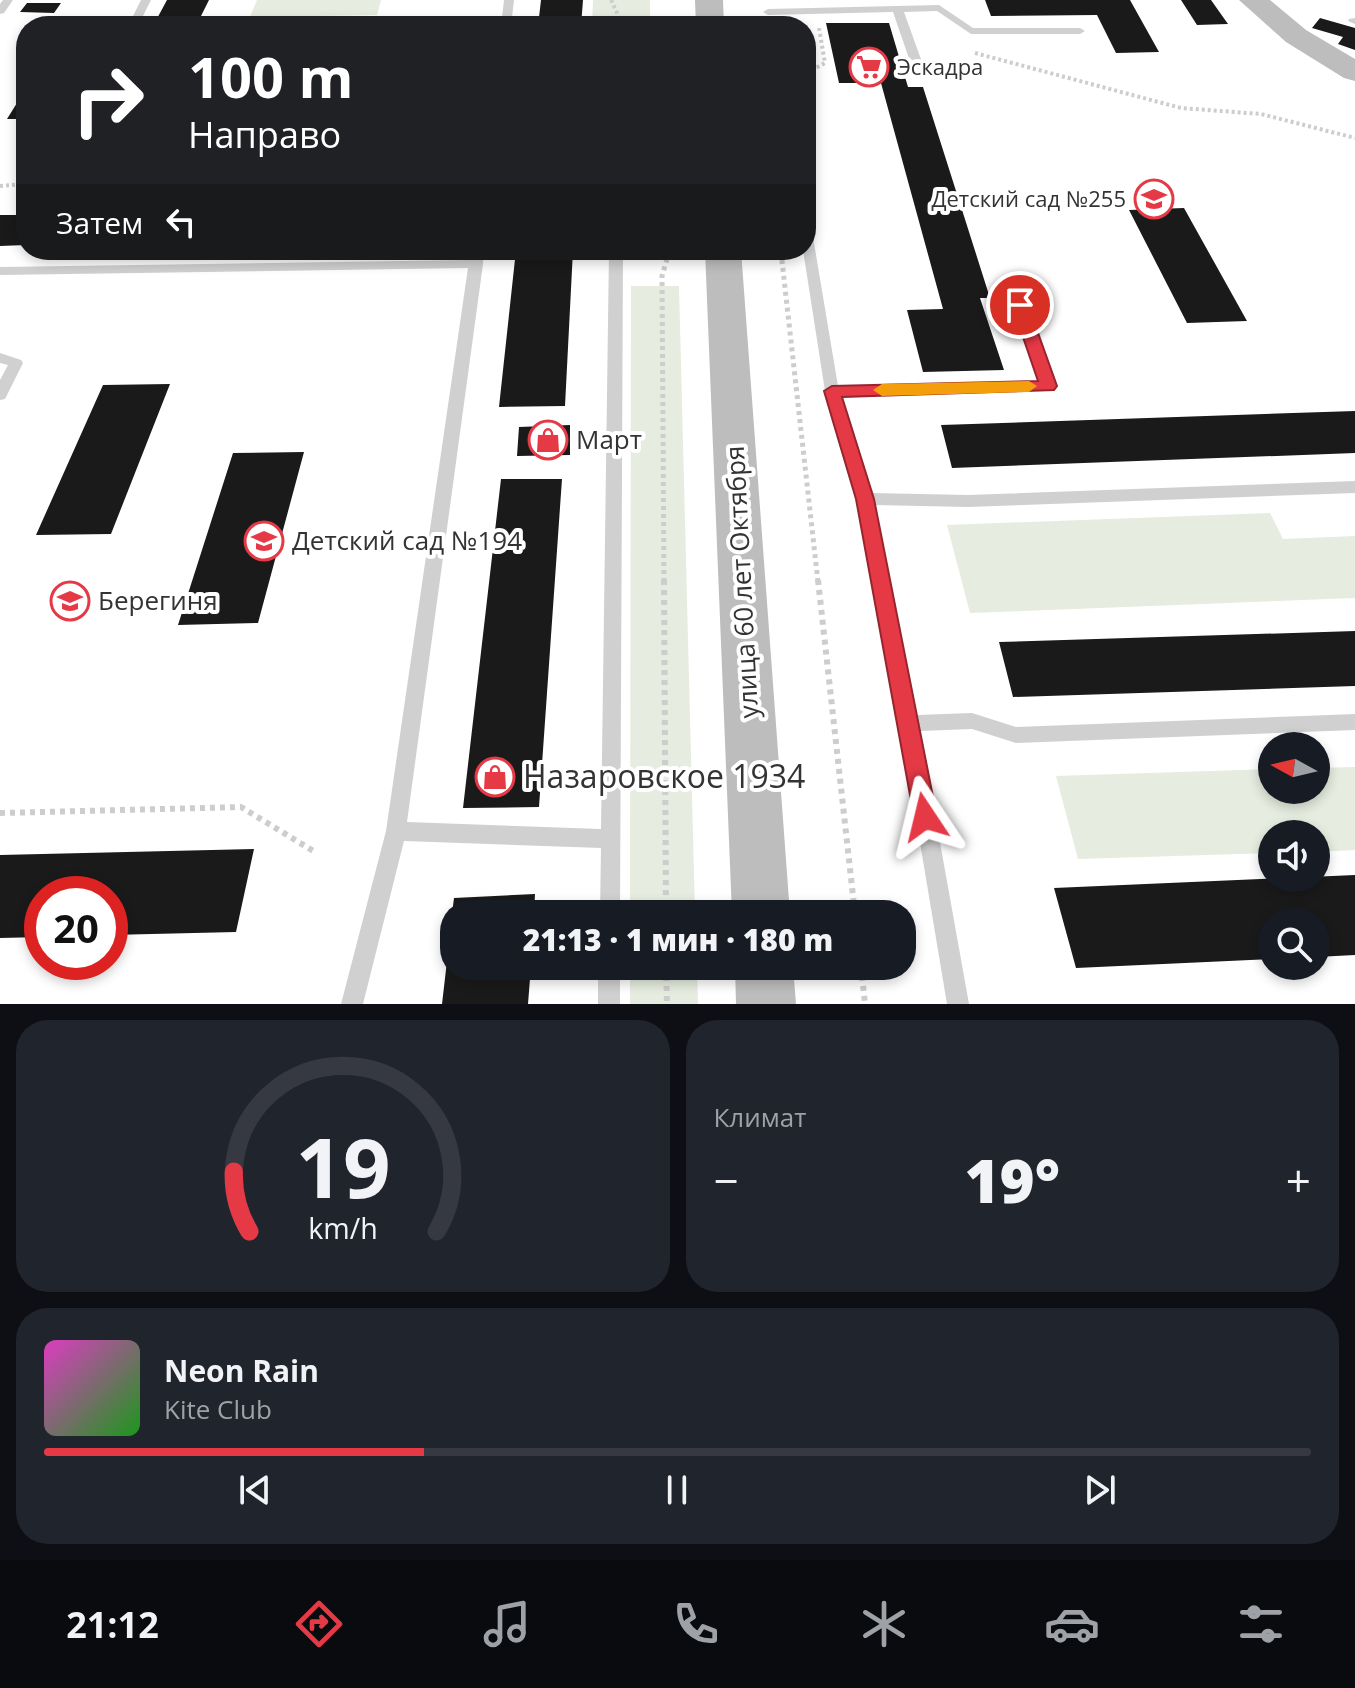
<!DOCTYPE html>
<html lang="ru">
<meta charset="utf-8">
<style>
body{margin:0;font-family:"Open Sans",sans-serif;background:#20242c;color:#f1f3f6;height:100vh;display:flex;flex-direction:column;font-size:30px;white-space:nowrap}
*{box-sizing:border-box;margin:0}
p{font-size:26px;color:#9ea1a6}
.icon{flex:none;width:44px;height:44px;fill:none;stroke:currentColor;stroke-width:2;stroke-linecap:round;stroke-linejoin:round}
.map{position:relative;height:1004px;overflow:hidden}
.drawer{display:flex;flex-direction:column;gap:16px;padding:16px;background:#0d0f14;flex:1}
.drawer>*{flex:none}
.hud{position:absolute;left:16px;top:16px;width:800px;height:244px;border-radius:32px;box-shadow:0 4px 12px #0003;background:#202124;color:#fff;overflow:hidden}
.needle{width:52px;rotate:278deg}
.buttons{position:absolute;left:1258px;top:732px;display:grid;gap:16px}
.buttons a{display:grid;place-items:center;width:72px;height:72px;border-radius:50%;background:#171b24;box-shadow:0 4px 12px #0003;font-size:40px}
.speed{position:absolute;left:24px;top:876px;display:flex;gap:16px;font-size:40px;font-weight:700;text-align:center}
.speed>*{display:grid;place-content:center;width:104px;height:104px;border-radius:50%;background:#171b24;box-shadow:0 4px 12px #0003;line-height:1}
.speed .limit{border:12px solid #d22;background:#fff;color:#111}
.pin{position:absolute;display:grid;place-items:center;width:68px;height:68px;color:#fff;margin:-34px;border:4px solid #fff;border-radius:50%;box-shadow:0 2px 8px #0007}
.me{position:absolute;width:88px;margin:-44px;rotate:350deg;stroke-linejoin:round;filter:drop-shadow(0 0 6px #0008)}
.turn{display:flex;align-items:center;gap:28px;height:168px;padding:0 40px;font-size:36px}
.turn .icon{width:104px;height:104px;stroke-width:2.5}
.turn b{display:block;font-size:56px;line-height:68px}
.then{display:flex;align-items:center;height:76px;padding:0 40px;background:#0003;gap:16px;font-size:30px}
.big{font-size:60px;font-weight:800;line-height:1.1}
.drawer .tile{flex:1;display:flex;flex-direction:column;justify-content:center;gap:12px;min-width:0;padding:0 28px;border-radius:32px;background:#20242c}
.drawer .dial{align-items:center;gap:0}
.dial svg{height:208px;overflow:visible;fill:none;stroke:#363941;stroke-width:7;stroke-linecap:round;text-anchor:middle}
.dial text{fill:#f1f3f6;stroke:none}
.song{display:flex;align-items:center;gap:24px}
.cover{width:96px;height:96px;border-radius:12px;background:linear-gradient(135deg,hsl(310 70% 55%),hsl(120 70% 35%))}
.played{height:8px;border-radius:4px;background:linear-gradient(90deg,#e63946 30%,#363941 30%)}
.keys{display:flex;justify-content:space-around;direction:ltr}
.heat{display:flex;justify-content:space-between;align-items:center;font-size:44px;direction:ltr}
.drawer .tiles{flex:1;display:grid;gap:16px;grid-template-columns:1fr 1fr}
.tile:last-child{grid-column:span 2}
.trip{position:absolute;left:440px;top:900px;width:476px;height:80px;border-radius:32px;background:#171b24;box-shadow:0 4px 12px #0003;font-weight:800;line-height:80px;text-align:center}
.dock{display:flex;height:128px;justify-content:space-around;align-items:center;background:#090b0e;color:#9ea1a6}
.dock .icon{width:56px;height:56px}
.dock .on{color:#e63946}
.dock b{font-size:36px;color:#f1f3f6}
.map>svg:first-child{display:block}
</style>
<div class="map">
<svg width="1355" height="1004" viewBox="0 0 1355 1004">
<rect width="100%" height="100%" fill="#fff"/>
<path fill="#e6ecdf" d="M257 0H381L377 15 250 17Z
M593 0H650V26H592Z
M631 286H679L695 914H630Z
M1270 513 1283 539 1355 536V598L970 613 947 525Z
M1355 767V850L1316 852V834H1272V853L1078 859 1056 776 1272 769V790H1316V768Z
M630 966H697L698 1004H630Z"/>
<path fill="#1a1a1a" d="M167 0H209L196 26H153Z
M541 0H583L581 26H538Z
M985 0H1130L1159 52 1116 53 1097 15 991 16Z
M1181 0H1211L1228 24 1197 25Z
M27 3H61L54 13 20 12Z
M1320 18 1355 28V50L1338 44 1343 37 1312 28Z
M826 23H889L908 87H923L990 298H980L1004 370 923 372 907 310 943 309 881 83H839Z
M17 103H26V119H7Z
M1184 208 1247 321 1187 323 1129 210Z
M0 215H26V245L0 246Z
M516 250H573L565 406 499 407Z
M625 250H660V259L624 258Z
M170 384 111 534 36 535 103 385Z
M1355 411V453L952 468 941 425Z
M570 425V455L517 456 519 427Z
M304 452 258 623 178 625 233 453Z
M501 479H562L539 807 463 808Z
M1355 631V686L1013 697 999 642Z
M254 849 236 932 110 935V894H42V937L0 938V855Z
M1355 875V955L1316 957V922H1272V959L1076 968 1054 888Z
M535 894 534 914H452L454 898Z
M452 918 454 966H531L528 1004H442Z"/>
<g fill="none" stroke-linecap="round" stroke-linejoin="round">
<path stroke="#cdcdcd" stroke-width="4" stroke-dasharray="3 3" stroke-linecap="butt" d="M611 0 623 26
M975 53 1181 108 1261 114 1355 138
M806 73 825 63 819 28
M0 186 26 184
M781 250V254
M669 254 670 250"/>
<path stroke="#cdcdcd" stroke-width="5" stroke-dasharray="4 4" stroke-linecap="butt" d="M781 252 818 582
M664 582 662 276 669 252"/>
<path stroke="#cdcdcd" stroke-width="6" stroke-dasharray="5 5" stroke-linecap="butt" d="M664 580 666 914
M818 580 855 914
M0 813 241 807 315 852
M666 966 667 1004
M861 966 865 1004"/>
<path fill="#d0d0d0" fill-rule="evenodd" d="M3 0H13L4 13 0 14V4Z
M141 0H151L138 26H128Z
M504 0H514L511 26H501Z
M939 5 973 28H1080L1085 31 1080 34H971L937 11 904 12 927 76 921 79 915 76 893 12 768 15 763 12 768 9Z
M1355 18V24L1348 21 1349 19Z
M806 227 812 231 838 386 1039 381 1013 305 1020 301 1027 305 1055 386 1048 391 841 396 871 493 968 495 1355 481V493L968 507 874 505 917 715 972 713 1016 727 1355 714V730L1016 743 972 729 920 731 969 1004H947L900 723 857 499 825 391 803 250H806Z
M470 250H484L483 264 407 822 601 829 609 250H623L620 914H600L601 848 404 841 363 1004H341L386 831 468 268 0 275V267L469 260Z
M0 353 21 360 23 363 5 399 0 400V380L8 365 0 363Z
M598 966H620V1004H598Z"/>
<path fill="#bdbdbd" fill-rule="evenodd" d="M695 0H723L724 26H696Z
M1239 0H1270L1306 30 1355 59V81L1344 78 1286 42Z
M705 250H741L790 914H732Z
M735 966H793L796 1004H736Z"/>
</g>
<path fill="#e63946" stroke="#96252e" stroke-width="2" d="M1020 300 1028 305 1057 386 1054 390 842 397 874 499 937 817 933 824 925 827 917 824 914 817 856 499 824 391 832 386 1038 381 1012 305Z"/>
<path fill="#f59e0b" d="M1029 381 1037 386 1029 392 882 396 873 390 882 384Z"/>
<defs>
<symbol id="supermarket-ring" viewBox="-11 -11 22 22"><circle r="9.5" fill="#fff" stroke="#e63946" stroke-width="1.5"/><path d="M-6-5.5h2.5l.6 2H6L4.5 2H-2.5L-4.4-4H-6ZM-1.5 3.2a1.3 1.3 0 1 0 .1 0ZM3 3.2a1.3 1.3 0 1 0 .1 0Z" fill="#e63946"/></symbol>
<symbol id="school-ring" viewBox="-11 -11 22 22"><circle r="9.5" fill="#fff" stroke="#e63946" stroke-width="1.5"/><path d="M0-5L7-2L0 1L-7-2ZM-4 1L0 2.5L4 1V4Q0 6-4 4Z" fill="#e63946"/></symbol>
<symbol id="shop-ring" viewBox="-11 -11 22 22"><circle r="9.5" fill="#fff" stroke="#e63946" stroke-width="1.5"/><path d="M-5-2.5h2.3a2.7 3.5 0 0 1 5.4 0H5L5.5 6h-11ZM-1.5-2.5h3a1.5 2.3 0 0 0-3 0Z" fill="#e63946"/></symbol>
</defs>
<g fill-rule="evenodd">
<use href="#supermarket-ring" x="847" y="45" width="44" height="44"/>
<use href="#school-ring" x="1132" y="177" width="44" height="44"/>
<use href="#shop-ring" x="526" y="418" width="44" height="44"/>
<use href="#school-ring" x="242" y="519" width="44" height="44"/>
<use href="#school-ring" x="48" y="579" width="44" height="44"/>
<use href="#shop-ring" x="473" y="755" width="44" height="44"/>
</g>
<g text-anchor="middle" stroke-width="8" stroke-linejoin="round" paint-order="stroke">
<g font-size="22" fill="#333" stroke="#fff" text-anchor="start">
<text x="897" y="75">Эскадра</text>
<text x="1126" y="207" text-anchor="end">Детский сад №255</text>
</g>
<g font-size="26" fill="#333" stroke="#fff" text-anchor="start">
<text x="576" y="449">Март</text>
<text x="292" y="550">Детский сад №194</text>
<text x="98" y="610">Берегиня</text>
</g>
<g font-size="26" fill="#333" stroke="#fff">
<text transform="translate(742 582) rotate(-93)" y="9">улица 60 лет Октября</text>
</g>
<g font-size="32" fill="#333" stroke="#fff" text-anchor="start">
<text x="523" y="788">Назаровское 1934</text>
</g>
</g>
</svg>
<div class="buttons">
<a><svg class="needle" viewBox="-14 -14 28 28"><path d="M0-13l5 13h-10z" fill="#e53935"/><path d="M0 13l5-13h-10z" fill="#9ea1a6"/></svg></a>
<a><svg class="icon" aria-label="sound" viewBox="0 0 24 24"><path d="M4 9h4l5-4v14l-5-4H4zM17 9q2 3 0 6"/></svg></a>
<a><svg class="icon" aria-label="search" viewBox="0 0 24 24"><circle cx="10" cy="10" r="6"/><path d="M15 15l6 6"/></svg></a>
</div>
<div class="speed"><div class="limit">20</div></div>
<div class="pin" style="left:1020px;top:305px;background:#d93025"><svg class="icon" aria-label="arrive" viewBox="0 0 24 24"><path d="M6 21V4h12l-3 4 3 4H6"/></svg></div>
<svg class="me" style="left:925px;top:817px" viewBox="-20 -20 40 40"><path d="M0-17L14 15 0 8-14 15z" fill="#e63946" stroke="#fff" stroke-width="4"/></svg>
<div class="trip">21:13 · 1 мин · 180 m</div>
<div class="hud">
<div class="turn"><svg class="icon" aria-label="right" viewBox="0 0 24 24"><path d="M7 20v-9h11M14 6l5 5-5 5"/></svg><div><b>100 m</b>Направо</div></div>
<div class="then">Затем<svg class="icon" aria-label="left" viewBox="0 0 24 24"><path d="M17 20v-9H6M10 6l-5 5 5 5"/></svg></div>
</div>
</div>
<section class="drawer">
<div class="tiles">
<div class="tile dial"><svg viewBox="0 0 100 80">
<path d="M14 69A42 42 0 1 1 86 69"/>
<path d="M14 69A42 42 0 0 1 8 46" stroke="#e63946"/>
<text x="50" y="56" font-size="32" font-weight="700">19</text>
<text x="50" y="72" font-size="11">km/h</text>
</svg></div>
<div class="tile"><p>Климат</p>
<div class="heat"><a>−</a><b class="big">19°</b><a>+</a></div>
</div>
<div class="tile">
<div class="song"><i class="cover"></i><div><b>Neon Rain</b><p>Kite Club</p></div></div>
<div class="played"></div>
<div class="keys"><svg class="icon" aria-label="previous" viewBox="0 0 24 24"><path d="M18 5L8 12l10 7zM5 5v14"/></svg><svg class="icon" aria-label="pause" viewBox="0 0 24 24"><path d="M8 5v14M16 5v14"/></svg><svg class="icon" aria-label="next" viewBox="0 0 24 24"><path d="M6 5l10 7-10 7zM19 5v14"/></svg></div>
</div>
</div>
</section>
<nav class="dock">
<b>21:12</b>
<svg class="icon on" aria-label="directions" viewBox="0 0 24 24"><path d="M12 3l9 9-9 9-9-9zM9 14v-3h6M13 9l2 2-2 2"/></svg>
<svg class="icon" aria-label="music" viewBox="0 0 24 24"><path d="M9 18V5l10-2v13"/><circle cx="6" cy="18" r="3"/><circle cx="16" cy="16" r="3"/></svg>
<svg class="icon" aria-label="phone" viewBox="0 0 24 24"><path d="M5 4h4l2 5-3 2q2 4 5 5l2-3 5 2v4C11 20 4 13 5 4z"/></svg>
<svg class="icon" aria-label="climate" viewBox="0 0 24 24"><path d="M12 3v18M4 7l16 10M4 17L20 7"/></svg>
<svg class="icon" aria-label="car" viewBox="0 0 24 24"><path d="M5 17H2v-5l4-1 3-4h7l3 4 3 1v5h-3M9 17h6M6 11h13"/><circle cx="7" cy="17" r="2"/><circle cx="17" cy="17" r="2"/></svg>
<svg class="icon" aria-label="filters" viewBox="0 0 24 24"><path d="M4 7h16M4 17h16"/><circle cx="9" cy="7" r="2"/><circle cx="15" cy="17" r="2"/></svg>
</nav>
